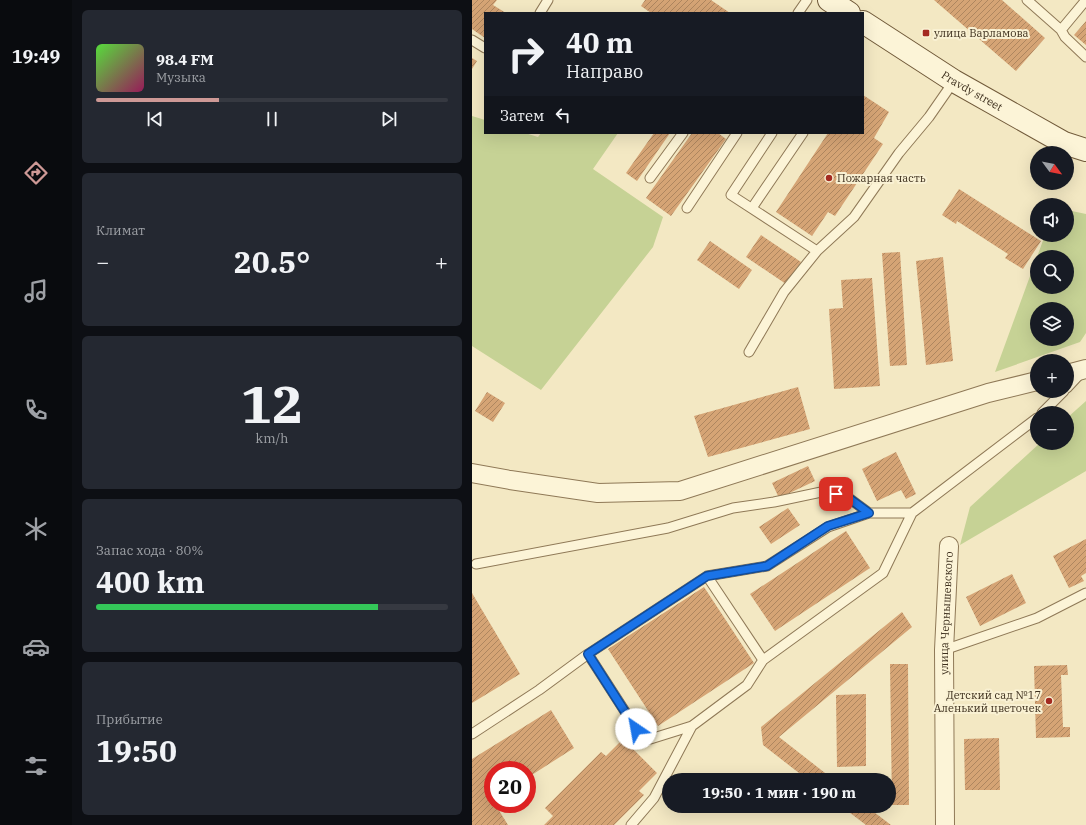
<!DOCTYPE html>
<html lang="ru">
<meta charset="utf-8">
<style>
body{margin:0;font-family:"IBM Plex Serif",serif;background:#242831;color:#f1f3f6;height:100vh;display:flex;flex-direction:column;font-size:15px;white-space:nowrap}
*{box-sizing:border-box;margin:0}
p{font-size:13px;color:#9ea1a6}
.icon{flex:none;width:22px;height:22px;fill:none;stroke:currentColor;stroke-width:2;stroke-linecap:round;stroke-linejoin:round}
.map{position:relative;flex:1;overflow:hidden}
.sheet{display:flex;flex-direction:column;gap:10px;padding:10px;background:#0d0f14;width:400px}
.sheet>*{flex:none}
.hud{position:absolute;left:12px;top:12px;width:380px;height:122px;border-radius:0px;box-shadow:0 4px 16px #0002;background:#171b24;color:#f1f3f6;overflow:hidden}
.needle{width:26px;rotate:122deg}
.buttons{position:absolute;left:558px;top:146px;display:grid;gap:8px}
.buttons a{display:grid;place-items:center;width:44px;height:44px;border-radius:50%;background:#171b24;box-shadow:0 4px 16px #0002;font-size:20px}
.speed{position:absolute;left:12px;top:761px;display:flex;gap:8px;font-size:20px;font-weight:700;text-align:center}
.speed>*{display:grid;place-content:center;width:52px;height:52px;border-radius:50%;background:#171b24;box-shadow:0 4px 16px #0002;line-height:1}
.speed .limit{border:6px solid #d22;background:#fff;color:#111}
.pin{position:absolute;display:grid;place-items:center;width:34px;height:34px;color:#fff;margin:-17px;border-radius:8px;box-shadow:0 2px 6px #0006}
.me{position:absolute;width:44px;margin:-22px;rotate:327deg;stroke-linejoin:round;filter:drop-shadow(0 0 3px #0008)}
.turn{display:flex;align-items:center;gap:14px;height:84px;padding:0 16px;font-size:18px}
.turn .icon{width:52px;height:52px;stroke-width:2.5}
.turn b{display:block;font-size:28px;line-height:34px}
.then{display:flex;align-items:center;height:38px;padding:0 16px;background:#0003;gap:8px;font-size:15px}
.big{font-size:30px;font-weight:700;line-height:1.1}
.sheet .widget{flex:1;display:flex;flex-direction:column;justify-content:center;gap:6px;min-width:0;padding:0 14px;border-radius:6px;background:#242831}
.sheet .dial{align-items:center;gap:0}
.dial b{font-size:52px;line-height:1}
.song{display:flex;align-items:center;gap:12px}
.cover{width:48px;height:48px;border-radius:6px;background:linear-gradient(135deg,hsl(110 70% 55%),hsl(330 70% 35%))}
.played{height:4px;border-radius:2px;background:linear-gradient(90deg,#ce9996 35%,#363941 35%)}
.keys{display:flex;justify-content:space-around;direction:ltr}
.heat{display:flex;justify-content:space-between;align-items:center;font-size:22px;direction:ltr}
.charge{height:6px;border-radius:3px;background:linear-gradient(90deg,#34c759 80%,#363941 0)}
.trip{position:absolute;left:190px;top:773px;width:234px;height:40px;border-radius:20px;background:#171b24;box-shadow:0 4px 16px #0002;font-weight:700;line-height:40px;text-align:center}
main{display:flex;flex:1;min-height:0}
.tabs{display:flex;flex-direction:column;width:72px;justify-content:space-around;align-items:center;background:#090b0e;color:#9ea1a6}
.tabs .icon{width:28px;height:28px}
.tabs .on{color:#ce9996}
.tabs b{font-size:18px;color:#f1f3f6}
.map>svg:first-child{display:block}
</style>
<main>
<nav class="tabs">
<b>19:49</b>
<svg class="icon on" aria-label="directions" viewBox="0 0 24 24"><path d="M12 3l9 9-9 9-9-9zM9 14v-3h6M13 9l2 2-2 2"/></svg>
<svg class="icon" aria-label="music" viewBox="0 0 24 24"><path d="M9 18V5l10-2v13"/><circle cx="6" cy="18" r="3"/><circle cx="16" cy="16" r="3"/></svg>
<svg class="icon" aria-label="phone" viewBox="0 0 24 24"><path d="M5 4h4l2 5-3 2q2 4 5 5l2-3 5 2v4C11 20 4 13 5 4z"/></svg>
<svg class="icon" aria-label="climate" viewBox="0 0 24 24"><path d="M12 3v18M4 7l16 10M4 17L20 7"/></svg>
<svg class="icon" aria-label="car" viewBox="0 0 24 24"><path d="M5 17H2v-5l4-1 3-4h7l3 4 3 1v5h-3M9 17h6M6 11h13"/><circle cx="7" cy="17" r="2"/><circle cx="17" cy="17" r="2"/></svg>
<svg class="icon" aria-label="filters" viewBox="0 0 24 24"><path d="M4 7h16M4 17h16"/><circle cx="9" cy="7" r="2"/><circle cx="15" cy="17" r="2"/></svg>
</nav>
<section class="sheet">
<div class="widget">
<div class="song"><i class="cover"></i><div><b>98.4 FM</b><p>Музыка</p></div></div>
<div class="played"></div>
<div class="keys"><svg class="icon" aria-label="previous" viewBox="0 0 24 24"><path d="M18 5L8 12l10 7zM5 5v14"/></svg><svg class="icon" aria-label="pause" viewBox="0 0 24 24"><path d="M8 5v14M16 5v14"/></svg><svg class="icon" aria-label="next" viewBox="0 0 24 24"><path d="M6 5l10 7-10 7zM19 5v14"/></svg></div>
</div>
<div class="widget"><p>Климат</p>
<div class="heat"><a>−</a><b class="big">20.5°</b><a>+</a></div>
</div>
<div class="widget dial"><b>12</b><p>km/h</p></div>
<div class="widget"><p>Запас хода · 80%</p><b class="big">400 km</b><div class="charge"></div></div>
<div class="widget"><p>Прибытие</p><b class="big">19:50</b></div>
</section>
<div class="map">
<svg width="614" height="825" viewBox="0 0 614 825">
<defs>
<pattern id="building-hatch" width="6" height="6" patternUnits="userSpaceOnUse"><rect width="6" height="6" fill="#d5a475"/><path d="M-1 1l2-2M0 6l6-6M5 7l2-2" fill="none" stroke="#ae865f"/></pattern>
</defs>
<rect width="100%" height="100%" fill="#f3e8c3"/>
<path fill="#c6d295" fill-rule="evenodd" d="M0 116 13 120V133H53L66 137 69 133H146L121 169 191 217 181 247 69 390 0 346Z
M595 210 614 214V333L608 342 523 372 565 257V287H595V257H565L573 235H595ZM565 309H595V339H565Z
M614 401V471L488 545 498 507 568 443H595V418Z"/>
<path fill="url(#building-hatch)" d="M0 0H25L21 5 34 13H13V38L0 29Z
M173 0H239L258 13H179L169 6Z
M462 0H530L573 38 544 71Z
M614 21V45L602 35Z
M0 58 5 61 0 69Z
M391 95 417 112 402 138 411 144 363 216 356 212 340 236 304 212 356 133H391Z
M182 133H198L165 181 154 173Z
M220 133H246L254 139 199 216 174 198Z
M487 189 569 241 551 269 533 258 536 254 485 221 484 224 470 215Z
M289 235 329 262 314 284 274 257Z
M238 241 280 270 267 289 225 260Z
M428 252 435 365 418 366 410 253Z
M471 257 481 361 454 365 444 261Z
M400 278 408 386 362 389 357 309 371 308 369 280Z
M326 387 338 429 236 457 222 416Z
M15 392 33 403 21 422 3 411Z
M424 452 444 494 434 499 429 490 405 501 390 469Z
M336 466 343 481 307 498 300 483Z
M316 508 328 525 299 544 287 527Z
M374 531 398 568 303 631 278 594Z
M614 539V573L609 576 612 581 597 588 581 556Z
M540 574 554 603 508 626 494 597Z
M232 587 282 663 186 726 136 649Z
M0 593 48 674 0 703Z
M430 612 440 627 307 737 362 780H336L291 745 289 727Z
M418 664H436L437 805H420Z
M595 665 596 675H589L591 727H598V737L564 738 562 666Z
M394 694V766L365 767 364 695Z
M79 710 102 748 55 778V770H21V804H23L36 825H0V759Z
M527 738 528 790H493L492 739Z
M151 739 185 773 167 791 172 795 142 825H72L81 816 73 808 129 752 134 756Z
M369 806H394L419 825H394Z"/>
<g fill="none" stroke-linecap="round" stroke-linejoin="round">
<defs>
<path id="service" d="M555 0 589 30
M614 0 589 30 593 37 614 57
M68 13 76 0
M326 13 335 0
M0 40 13 48
M300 133 259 195 345 251
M178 178 211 133
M215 208 265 133
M280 208 331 133
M277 352 312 292 345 251 382 217 427 153 457 117 482 81
M595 388 609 373
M570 413 592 391
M4 564 196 528 261 508 302 502 354 491 374 496 397 513
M235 576 291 660
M472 650 565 618 614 593
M116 654 172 741 220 726
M0 734 67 690 116 654 235 576 295 566 356 527 397 513H440
M159 825 182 798 220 726 275 685 291 660 411 573 440 513 565 418"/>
<g id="minor">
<path d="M595 374 614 369"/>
<path d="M0 473 38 480 126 493 208 491 516 393 565 381"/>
<path id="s1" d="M473 825 472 650 477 546"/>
</g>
<g id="secondary">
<path d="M357 0 377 13"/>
<path id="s2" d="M391 22 482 81 592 143 614 150"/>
</g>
</defs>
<use href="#service" stroke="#8f7957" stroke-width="11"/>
<use href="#minor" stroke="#8f7957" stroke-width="20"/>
<use href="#secondary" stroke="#715a3a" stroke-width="24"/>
<use href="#service" stroke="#fcf4d7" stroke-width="9"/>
<use href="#minor" stroke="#fcf4d7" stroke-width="18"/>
<use href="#secondary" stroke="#fcf4d7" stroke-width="22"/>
</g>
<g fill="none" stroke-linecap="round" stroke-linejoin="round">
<defs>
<path id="route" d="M164 729 116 654 235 576 295 566 356 526 397 513 374 496 364 494"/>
</defs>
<use href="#route" stroke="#114b97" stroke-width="10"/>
<use href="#route" stroke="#1a73e8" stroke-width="7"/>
</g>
<g fill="#a42a21" stroke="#f9f1d3" stroke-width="1.5">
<rect x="450" y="29" width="8" height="8" rx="2"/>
<circle cx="357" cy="178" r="4"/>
<circle cx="577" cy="701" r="4"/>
</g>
<g text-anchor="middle" stroke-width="4" stroke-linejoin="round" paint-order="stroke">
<g font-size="11" fill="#3d2f1d" stroke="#f9f1d3" text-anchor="start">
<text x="462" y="37">улица Варламова</text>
<text x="365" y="182">Пожарная часть</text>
<text x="569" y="699" text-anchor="end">Детский сад №17<tspan x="569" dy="13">Аленький цветочек</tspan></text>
</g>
<g font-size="11" fill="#3d2f1d" stroke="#f9f1d3">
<text dy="4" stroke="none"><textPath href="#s2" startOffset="129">Pravdy street</textPath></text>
<text dy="4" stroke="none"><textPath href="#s1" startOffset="212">улица Чернышевского</textPath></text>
</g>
</g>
</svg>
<div class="buttons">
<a><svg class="needle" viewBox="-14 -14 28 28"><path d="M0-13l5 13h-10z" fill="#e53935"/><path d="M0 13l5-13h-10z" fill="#9ea1a6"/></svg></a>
<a><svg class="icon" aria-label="sound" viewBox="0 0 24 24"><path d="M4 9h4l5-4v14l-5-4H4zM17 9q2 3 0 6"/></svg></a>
<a><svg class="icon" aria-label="search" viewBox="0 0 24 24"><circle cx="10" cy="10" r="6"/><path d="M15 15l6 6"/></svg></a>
<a><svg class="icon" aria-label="layers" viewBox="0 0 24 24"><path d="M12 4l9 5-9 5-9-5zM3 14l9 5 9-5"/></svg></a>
<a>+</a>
<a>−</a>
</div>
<div class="speed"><div class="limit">20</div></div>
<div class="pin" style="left:364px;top:494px;background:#d93025"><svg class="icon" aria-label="arrive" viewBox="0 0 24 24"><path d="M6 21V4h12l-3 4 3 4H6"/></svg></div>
<svg class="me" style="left:164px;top:729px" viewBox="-20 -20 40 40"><circle r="19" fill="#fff"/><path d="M0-13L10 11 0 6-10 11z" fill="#1a73e8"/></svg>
<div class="trip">19:50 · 1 мин · 190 m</div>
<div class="hud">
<div class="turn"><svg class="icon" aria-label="right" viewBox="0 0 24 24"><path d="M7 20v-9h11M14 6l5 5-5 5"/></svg><div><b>40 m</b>Направо</div></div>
<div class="then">Затем<svg class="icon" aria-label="left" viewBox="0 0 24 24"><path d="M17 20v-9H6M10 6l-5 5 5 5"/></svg></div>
</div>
</div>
</main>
